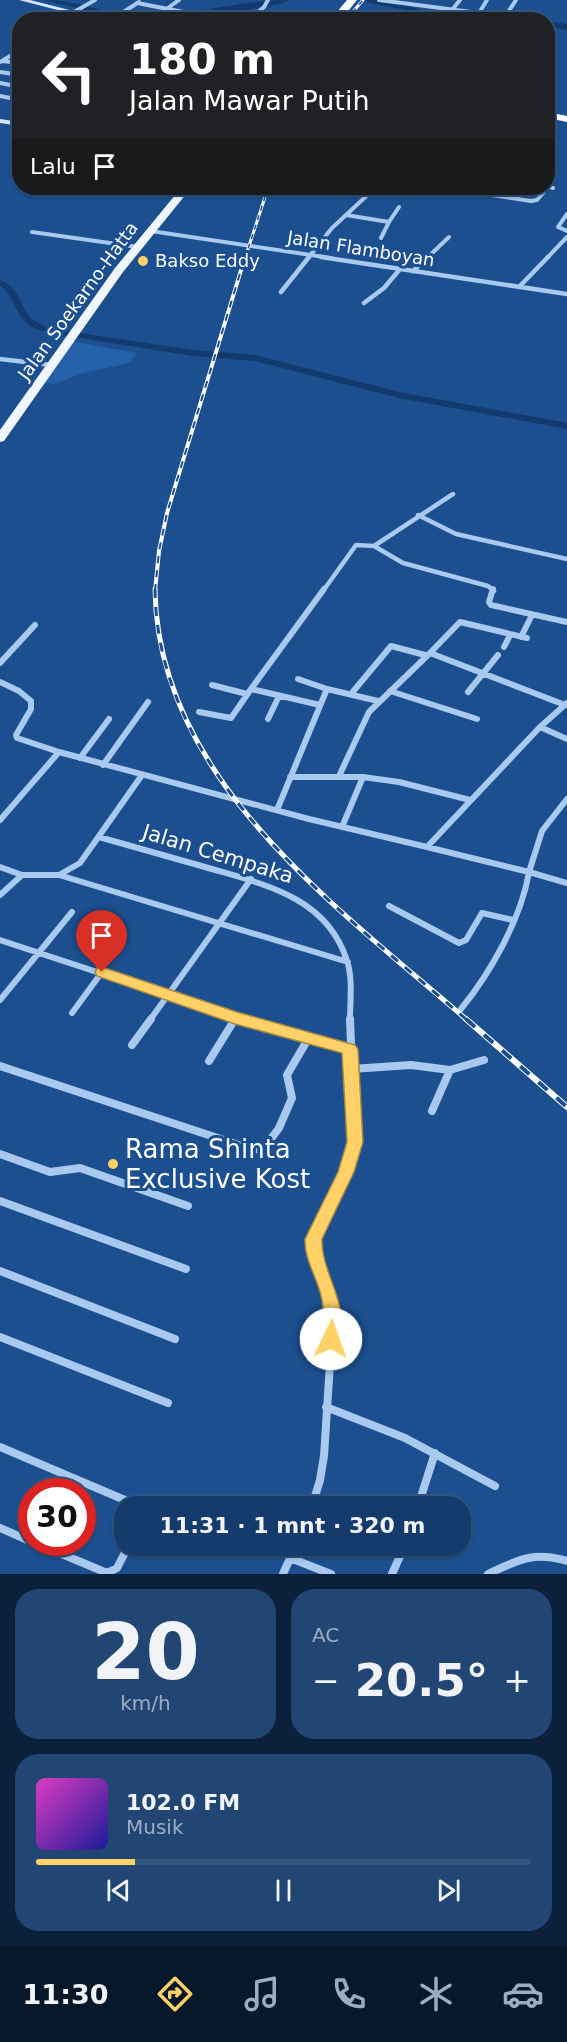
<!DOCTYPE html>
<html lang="id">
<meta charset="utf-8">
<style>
body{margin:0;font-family:"DejaVu Sans",sans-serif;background:#214673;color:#f1f3f6;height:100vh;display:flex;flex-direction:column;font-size:22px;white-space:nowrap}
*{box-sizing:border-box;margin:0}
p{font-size:20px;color:#9dadc1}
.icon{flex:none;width:33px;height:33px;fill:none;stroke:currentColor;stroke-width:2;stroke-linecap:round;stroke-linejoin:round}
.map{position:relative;height:1574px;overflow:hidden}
.sheet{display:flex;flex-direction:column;gap:15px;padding:15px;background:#0b203b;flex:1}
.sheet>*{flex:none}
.top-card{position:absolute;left:12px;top:12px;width:543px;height:183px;border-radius:24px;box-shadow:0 2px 4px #0004,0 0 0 2px #33557e;background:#202124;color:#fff;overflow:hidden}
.speed{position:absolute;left:18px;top:1478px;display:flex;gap:12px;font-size:30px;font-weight:700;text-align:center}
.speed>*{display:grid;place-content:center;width:78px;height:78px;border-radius:50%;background:#143b6b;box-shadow:0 2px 4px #0004,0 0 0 2px #33557e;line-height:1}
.speed .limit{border:9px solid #d22;background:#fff;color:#111}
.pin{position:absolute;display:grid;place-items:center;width:51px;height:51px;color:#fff;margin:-62px -26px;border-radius:50% 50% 50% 0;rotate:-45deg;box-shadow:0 0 6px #0007}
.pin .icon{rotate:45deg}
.me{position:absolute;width:66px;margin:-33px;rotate:3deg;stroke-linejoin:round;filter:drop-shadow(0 0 4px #0008)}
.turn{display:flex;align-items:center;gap:21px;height:126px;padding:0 18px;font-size:27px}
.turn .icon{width:78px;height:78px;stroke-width:2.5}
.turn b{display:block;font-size:42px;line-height:51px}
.then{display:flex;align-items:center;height:57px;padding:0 18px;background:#0003;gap:12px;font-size:22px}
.big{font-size:45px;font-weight:700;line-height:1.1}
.sheet .card{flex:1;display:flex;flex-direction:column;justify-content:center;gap:9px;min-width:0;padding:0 21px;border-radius:24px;background:#214673}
.sheet .dial{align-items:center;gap:0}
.dial b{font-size:78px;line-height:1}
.song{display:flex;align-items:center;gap:18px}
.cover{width:72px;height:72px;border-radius:9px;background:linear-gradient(135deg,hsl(310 70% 55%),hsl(240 70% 35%))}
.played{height:6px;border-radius:3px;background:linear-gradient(90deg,#ffd166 20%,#33557e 20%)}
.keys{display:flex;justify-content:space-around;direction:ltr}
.heat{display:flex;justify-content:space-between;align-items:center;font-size:33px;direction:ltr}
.sheet .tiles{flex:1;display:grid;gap:15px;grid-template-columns:1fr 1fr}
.card:last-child{grid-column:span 2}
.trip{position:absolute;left:114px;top:1496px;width:357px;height:60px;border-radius:24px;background:#143b6b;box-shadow:0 2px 4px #0004,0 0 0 2px #33557e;font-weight:700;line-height:60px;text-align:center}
.menu{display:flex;height:96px;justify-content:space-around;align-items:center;background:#08182b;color:#9dadc1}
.menu .icon{width:42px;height:42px}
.menu .current{color:#ffd166}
.menu b{font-size:27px;color:#f1f3f6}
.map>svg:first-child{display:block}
</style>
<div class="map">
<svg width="567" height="1574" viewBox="0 0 567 1574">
<rect width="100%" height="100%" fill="#1b4f8f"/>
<path fill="#2461a8" d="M70 341 137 353 130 363 83 373 55 384 40 382Z"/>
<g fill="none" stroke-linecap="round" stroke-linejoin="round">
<path fill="#123a6d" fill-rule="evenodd" d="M0 280C19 287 19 304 31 318 37 324 46 326 53 329L193 350 255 355 399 392 567 423V429L399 398 255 361 193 356 49 333C43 331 35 329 30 326 15 316 15 295 0 286Z"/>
<path fill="#123a6d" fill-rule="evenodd" d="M44 0C78 0 108 15 139 16 189 17 239 0 289 0L284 3 205 17 125 20Z
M364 0C390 0 412 1 432 20H420L406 10 369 3Z
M548 21 567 24V30L548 27Z"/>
<path stroke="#a9c9ee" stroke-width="4" d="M379 0 479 13 487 0
M137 3 194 14
M168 8 179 0
M452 10 460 0
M74 12 95 0
M479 13 505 17 516 0
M69 20 80 13
M111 20 139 2
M249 20 264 7 268 0
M2 61 20 63
M0 62 20 50
M0 72 20 75
M0 83 20 87
M0 96 20 100
M548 187 553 188
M480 188 478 193 531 201 537 200 544 192
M567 214 558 227 567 231
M346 215 389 222 381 238
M389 222 399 207
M151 231 331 258
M32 232 138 247
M308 258 332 228 375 188
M427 258 449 237
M547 258 567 237"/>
<path stroke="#a9c9ee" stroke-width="4.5" d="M321 257 567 294
M413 271 428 257
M519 287 548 257
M281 292 309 257
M364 303 384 288 400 269
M0 359 51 365
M418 515 456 534 567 559
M374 546 403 563 488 586 494 591
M323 591 356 545 374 546 453 494"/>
<path stroke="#a9c9ee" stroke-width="6" d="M493 589 489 602 491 605 567 622
M521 637 532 615
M504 647 510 635
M430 653 460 622 527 638
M0 663 35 625
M298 679 327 689
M0 682 19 691 31 701V709L16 735 17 738 59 752
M212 685 247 694
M390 691 477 719
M468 692 498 655
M351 694 391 646 425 655
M320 705 251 689 324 589
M199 712 231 718 251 689
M268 719 279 696
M540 727 567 739
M80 758 109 719
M103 765 148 702
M339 776 369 712 430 653 565 705
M290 777H363L399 782 470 800
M277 810 327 689 378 701
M0 820 59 752 309 819 427 847 540 727 567 703
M342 827 363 777
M99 837C134 847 170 857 205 867 262 884 327 896 347 961 353 978 350 1002 350 1020
M427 847 529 872 542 831 567 799
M0 867 22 875
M59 875 348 962
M0 895 22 875H59L80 863 142 775
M389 906 459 943 466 940 482 913 513 920
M0 940 243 1020
M0 1000 72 912
M461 1009C491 972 521 919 529 872L567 883
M72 1013 102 972
M150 1020 251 879
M234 1020 235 1018"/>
<path stroke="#a9c9ee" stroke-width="8" d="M237 1019 350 1049
M132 1045 151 1019
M209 1061 235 1019
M0 1066 254 1150 265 1147 279 1128 292 1098 287 1075 308 1039
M351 1069 411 1065 450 1070 432 1111
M450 1070 484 1060
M0 1154 50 1172 80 1168 188 1206
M0 1201 186 1269
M0 1271 175 1339
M0 1337 168 1403
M326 1407 405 1438 495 1486
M0 1447 139 1506
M312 1506 320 1480 324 1456 333 1317 329 1297 316 1259 313 1239 346 1171 355 1142 350 1019
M418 1506 435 1453
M0 1528 32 1542
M33 1542 107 1573 117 1568 129 1545
M290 1558 331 1574
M283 1574 296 1545
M392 1574 405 1545
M488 1574C518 1560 533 1551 567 1561"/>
<path fill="#d6e6fa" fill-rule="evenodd" d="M19 0H30L109 20H96Z
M0 119 20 122V126L0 123Z"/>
<path fill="#f0f6ff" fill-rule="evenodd" d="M181 188H191L123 272 4 441 0 442V430L115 268Z"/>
<path fill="#fff" fill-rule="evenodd" d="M347 0H357L341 20H330Z
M548 112 567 116V122L548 118Z"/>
<defs>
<path id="rail-far3" d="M346 20 363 0
M245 258 268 188"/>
<path id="rail-far2" d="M155 591 159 551 167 513 245 257"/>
<path id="rail-far1" d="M155 589C157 779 338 908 467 1020"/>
<path id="rail" d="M466 1019 567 1107"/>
</defs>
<use href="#rail-far3" stroke="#fff" stroke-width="3"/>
<use href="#rail-far2" stroke="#fff" stroke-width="4"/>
<use href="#rail-far1" stroke="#fff" stroke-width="5"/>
<use href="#rail" stroke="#fff" stroke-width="6"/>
<use href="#rail-far3" stroke="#1b4f8f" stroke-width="1.5" stroke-dasharray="5" stroke-linecap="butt"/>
<use href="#rail-far2" stroke="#1b4f8f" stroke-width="2" stroke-dasharray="7" stroke-linecap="butt"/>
<use href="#rail-far1" stroke="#1b4f8f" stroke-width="3" stroke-dasharray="9" stroke-linecap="butt"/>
<use href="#rail" stroke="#1b4f8f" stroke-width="4" stroke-dasharray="12" stroke-linecap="butt"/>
</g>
<path fill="#ffd166" stroke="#a68842" stroke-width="1.5" d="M102 967 237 1012 355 1045 358 1049 363 1142 354 1172 322 1239C321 1275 354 1309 337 1345L331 1347 324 1345C319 1333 324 1320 323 1307 322 1284 304 1263 305 1239L338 1172 347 1142 342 1053 235 1024 97 976 95 972 97 968Z"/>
<g fill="#ffd166" stroke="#1b4f8f" stroke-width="2">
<circle cx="143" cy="261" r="6"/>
<circle cx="113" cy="1164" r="6"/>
</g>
<g text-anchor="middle" stroke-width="6" stroke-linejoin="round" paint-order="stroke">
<g font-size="18" fill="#fff" stroke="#1b4f8f">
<text transform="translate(361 249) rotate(9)" y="6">Jalan Flamboyan</text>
<text transform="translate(78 301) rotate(-54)" y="6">Jalan Soekarno-Hatta</text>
</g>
<g font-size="18" fill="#fff" stroke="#1b4f8f" text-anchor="start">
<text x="155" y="267">Bakso Eddy</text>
</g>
<g font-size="21" fill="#fff" stroke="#1b4f8f">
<text transform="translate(218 854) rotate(17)" y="7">Jalan Cempaka</text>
</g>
<g font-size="26" fill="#fff" stroke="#1b4f8f" text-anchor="start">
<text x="125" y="1158">Rama Shinta<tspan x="125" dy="30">Exclusive Kost</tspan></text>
</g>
</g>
</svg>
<div class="speed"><div class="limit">30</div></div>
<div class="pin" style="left:102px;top:972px;background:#d93025"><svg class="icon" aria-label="arrive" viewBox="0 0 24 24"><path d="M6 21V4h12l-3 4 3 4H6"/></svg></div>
<svg class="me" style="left:331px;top:1339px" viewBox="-20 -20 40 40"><circle r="19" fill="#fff"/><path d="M0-13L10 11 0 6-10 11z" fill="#ffd166"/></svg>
<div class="trip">11:31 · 1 mnt · 320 m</div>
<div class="top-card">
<div class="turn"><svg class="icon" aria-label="left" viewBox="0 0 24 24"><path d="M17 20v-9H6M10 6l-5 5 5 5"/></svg><div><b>180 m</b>Jalan Mawar Putih</div></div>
<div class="then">Lalu<svg class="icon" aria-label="arrive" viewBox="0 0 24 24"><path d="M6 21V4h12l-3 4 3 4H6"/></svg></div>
</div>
</div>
<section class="sheet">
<div class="tiles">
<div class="card dial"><b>20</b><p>km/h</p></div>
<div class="card"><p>AC</p>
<div class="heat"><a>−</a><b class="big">20.5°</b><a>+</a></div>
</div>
<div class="card">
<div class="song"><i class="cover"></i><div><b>102.0 FM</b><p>Musik</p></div></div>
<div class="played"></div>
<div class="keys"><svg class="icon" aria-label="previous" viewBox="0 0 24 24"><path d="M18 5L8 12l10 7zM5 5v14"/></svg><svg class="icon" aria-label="pause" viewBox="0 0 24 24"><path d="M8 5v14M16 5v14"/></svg><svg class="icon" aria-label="next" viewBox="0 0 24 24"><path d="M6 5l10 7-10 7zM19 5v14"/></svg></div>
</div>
</div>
</section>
<nav class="menu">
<b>11:30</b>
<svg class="icon current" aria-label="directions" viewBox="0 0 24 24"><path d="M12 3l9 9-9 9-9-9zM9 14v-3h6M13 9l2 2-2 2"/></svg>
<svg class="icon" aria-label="music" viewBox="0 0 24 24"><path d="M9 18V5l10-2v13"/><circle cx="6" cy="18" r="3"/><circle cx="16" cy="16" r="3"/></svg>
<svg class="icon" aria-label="phone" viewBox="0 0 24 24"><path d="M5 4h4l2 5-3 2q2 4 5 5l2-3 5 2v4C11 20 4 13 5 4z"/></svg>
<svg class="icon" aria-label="climate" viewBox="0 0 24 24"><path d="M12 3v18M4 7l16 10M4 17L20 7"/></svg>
<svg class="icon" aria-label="car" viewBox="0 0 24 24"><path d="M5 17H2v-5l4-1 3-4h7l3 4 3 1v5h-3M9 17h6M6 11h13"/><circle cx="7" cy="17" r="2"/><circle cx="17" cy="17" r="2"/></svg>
</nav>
